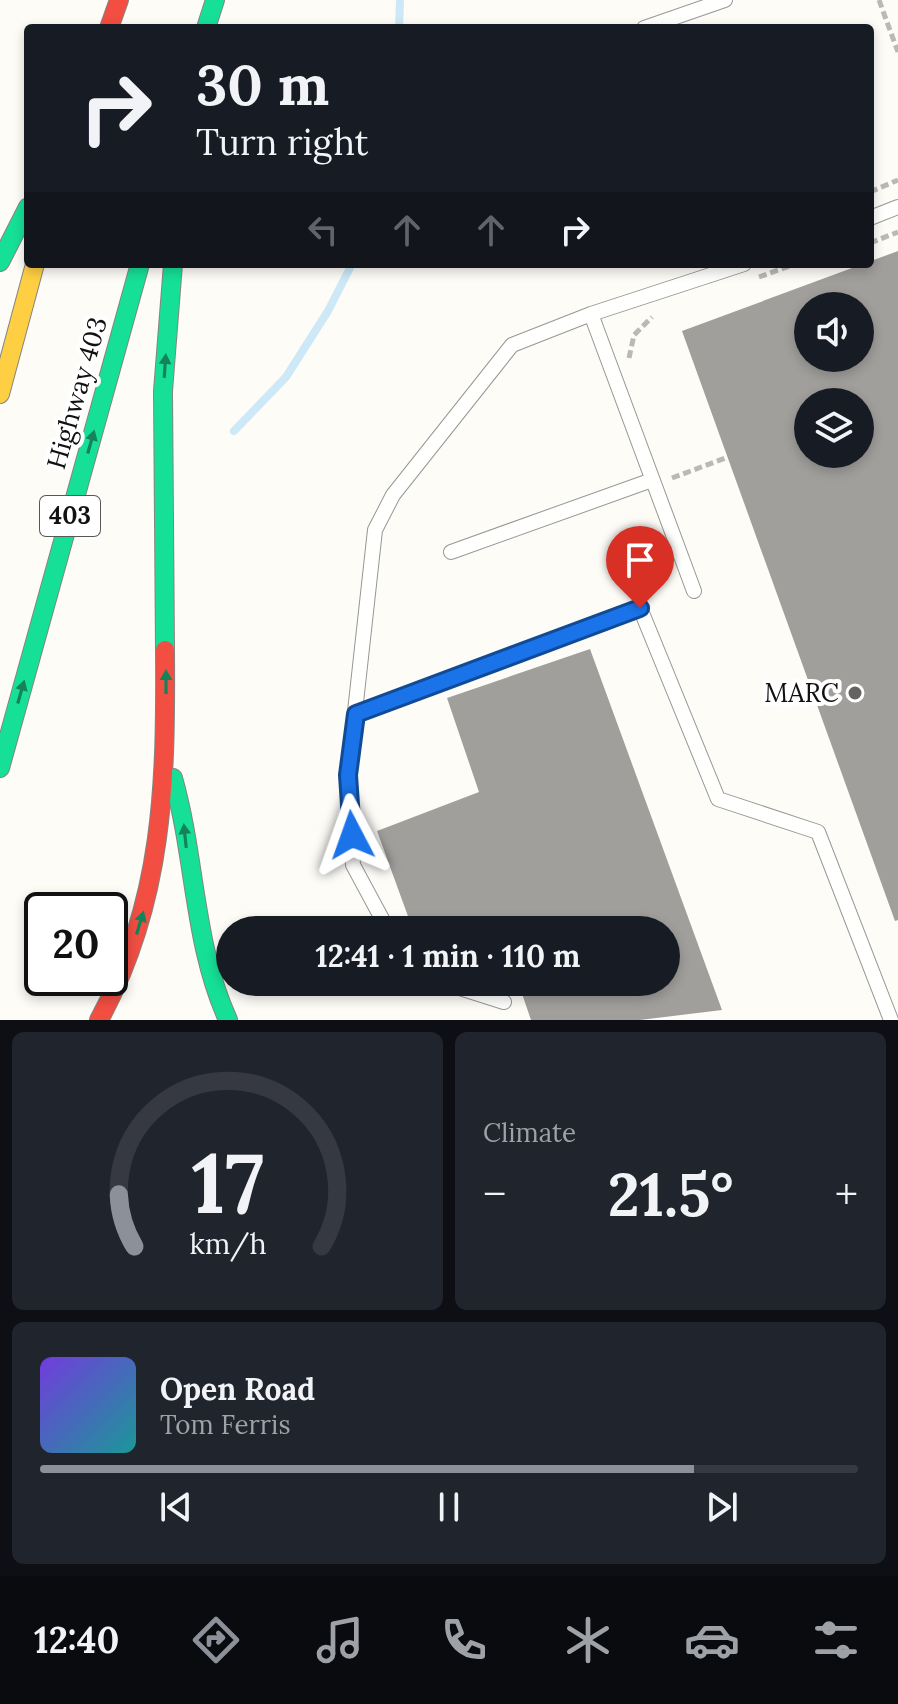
<!DOCTYPE html>
<meta charset="utf-8">
<style>
body{margin:0;font-family:Lora,serif;background:#20242c;color:#f1f3f6;height:100vh;display:flex;flex-direction:column;font-size:30px;white-space:nowrap}
*{box-sizing:border-box;margin:0}
p{font-size:26px;color:#9ea1a6}
.icon{flex:none;width:44px;height:44px;fill:none;stroke:currentColor;stroke-width:2;stroke-linecap:round;stroke-linejoin:round}
.map{position:relative;height:1020px;overflow:hidden}
.drawer{display:flex;flex-direction:column;gap:12px;padding:12px;background:#0d0f14;flex:1}
.drawer>*{flex:none}
.hud{position:absolute;left:24px;top:24px;width:850px;height:244px;border-radius:8px;box-shadow:0 4px 12px #0003;background:#171b24;color:#f1f3f6;overflow:hidden}
.tools{position:absolute;left:794px;top:292px;display:grid;gap:16px}
.tools a{display:grid;place-items:center;width:80px;height:80px;border-radius:50%;background:#171b24;box-shadow:0 4px 12px #0003;font-size:40px}
.speed{position:absolute;left:24px;top:892px;display:flex;gap:16px;font-size:40px;font-weight:700;text-align:center}
.speed>*{display:grid;place-content:center;width:104px;height:104px;border-radius:50%;background:#171b24;box-shadow:0 4px 12px #0003;line-height:1}
.speed .limit{border:4px solid #111;border-radius:12px;background:#fff;color:#111}
.pin{position:absolute;display:grid;place-items:center;width:68px;height:68px;color:#fff;margin:-82px -34px;border-radius:50% 50% 50% 0;rotate:-45deg;box-shadow:0 0 8px #0007}
.pin .icon{rotate:45deg}
.me{position:absolute;width:88px;margin:-44px;rotate:356deg;stroke-linejoin:round;filter:drop-shadow(0 0 6px #0008)}
.turn{display:flex;align-items:center;gap:28px;height:168px;padding:0 40px;font-size:36px}
.turn .icon{width:104px;height:104px;stroke-width:2.5}
.turn b{display:block;font-size:56px;line-height:68px}
.lanes{display:flex;align-items:center;height:76px;padding:0 40px;background:#0003;justify-content:center;gap:40px;direction:ltr}
.lanes .off{opacity:.35}
.big{font-size:60px;font-weight:700;line-height:1.1}
.drawer .card{flex:1;display:flex;flex-direction:column;justify-content:center;gap:12px;min-width:0;padding:0 28px;border-radius:12px;background:#20242c}
.drawer .dial{align-items:center;gap:0}
.dial svg{height:208px;overflow:visible;fill:none;stroke:#363941;stroke-width:7;stroke-linecap:round;text-anchor:middle}
.dial text{fill:#f1f3f6;stroke:none}
.song{display:flex;align-items:center;gap:24px}
.cover{width:96px;height:96px;border-radius:12px;background:linear-gradient(135deg,hsl(260 70% 55%),hsl(180 70% 35%))}
.played{height:8px;border-radius:4px;background:linear-gradient(90deg,#8c9099 80%,#363941 80%)}
.keys{display:flex;justify-content:space-around;direction:ltr}
.heat{display:flex;justify-content:space-between;align-items:center;font-size:44px;direction:ltr}
.drawer .tiles{flex:1;display:grid;gap:12px;grid-template-columns:1fr 1fr}
.card:last-child{grid-column:span 2}
.trip{position:absolute;left:216px;top:916px;width:464px;height:80px;border-radius:40px;background:#171b24;box-shadow:0 4px 12px #0003;font-weight:700;line-height:80px;text-align:center}
.dock{display:flex;height:128px;justify-content:space-around;align-items:center;background:#090b0e;color:#9ea1a6}
.dock .icon{width:56px;height:56px}
.dock .selected{color:#8c9099}
.dock b{font-size:36px;color:#f1f3f6}
.map>svg:first-child{display:block}
</style>
<div class="map">
<svg width="898" height="1020" viewBox="0 0 898 1020">
<rect width="100%" height="100%" fill="#fdfcf7"/>
<g fill="none" stroke-linecap="round" stroke-linejoin="round">
<path stroke="#cde8f7" stroke-width="8" d="M399 28 400 0
M234 431 286 377 328 311 352 264"/>
</g>
<path fill="#a19f9c" fill-rule="evenodd" d="M898 251V920L895 921 682 331ZM808 306H860V358H808ZM808 402H860V454H808Z
M590 649 722 1010 640 1020H531L518 982H666V930H413L377 831 479 792 447 698Z"/>
<g fill="none" stroke-linecap="round" stroke-linejoin="round">
<defs>
<path id="lane" d="M644 28 725 0
M870 218 898 207
M451 552 652 480
M694 591 591 314 744 264
M356 714 640 608 718 799 818 832 891 1020
M388 930 353 865 348 775 375 530 393 495 512 345 591 314
M441 982 504 1002"/>
<path id="fast" d="M206 28 215 0
M0 262 28 207
M165 650 163 391 173 264
M0 768 140 264
M173 778C196 859 193 943 228 1020"/>
<path id="slow" d="M0 394 35 264"/>
<path id="jam" d="M109 28 119 0
M99 1020C164 901 166 782 165 650"/>
</defs>
<use href="#lane" stroke="#979795" stroke-width="16"/>
<use href="#fast" stroke="#858482" stroke-width="20"/>
<use href="#slow" stroke="#858482" stroke-width="20"/>
<use href="#jam" stroke="#858482" stroke-width="20"/>
<path stroke="#b9b9b8" stroke-width="5" stroke-dasharray="8 4" stroke-linecap="butt" d="M879 0 898 52
M870 192 898 180
M870 243 898 232
M759 277 795 264
M629 358 634 335 652 317
M672 478 728 457"/>
<use href="#lane" stroke="#fffffe" stroke-width="14"/>
<use href="#fast" stroke="#16e098" stroke-width="18"/>
<use href="#slow" stroke="#ffcf43" stroke-width="18"/>
<use href="#jam" stroke="#f24e42" stroke-width="18"/>
</g>
<defs><path id="oneway-solid" d="M-6-.8H1V-3.2L6.5 0L1 3.2V.8H-6Z" transform="scale(2)"/></defs>
<g fill="#14835b">
<use href="#oneway-solid" transform="translate(165 366) rotate(-86)"/>
<use href="#oneway-solid" transform="translate(91 442) rotate(-74)"/>
<use href="#oneway-solid" transform="translate(166 682) rotate(-90)"/>
<use href="#oneway-solid" transform="translate(21 692) rotate(-74)"/>
<use href="#oneway-solid" transform="translate(185 836) rotate(-96)"/>
<use href="#oneway-solid" transform="translate(140 923) rotate(-73)"/>
</g>
<g fill="none" stroke-linecap="round" stroke-linejoin="round">
<defs>
<path id="route" d="M352 835 348 775 356 714 640 608"/>
</defs>
<use href="#route" stroke="#114b97" stroke-width="20"/>
<use href="#route" stroke="#1a73e8" stroke-width="14"/>
</g>
<circle fill="#646362" stroke="#fff" stroke-width="3" cx="855" cy="693" r="8"/>
<g text-anchor="middle" stroke-width="8" stroke-linejoin="round" paint-order="stroke">
<rect fill="#fff" stroke="#585858" stroke-width="2" x="40" y="496" width="60" height="40" rx="6"/>
<g font-size="24" font-weight="bold" fill="#111">
<text x="70" y="524">403</text>
</g>
<g font-size="26" fill="#111" stroke="#fff">
<text transform="translate(77 393) rotate(-74)" y="9">Highway 403</text>
</g>
<g font-size="26" fill="#111" stroke="#fff" text-anchor="end">
<text x="839" y="702">MARC</text>
</g>
</g>
</svg>
<div class="tools">
<a><svg class="icon" aria-label="sound" viewBox="0 0 24 24"><path d="M4 9h4l5-4v14l-5-4H4zM17 9q2 3 0 6"/></svg></a>
<a><svg class="icon" aria-label="layers" viewBox="0 0 24 24"><path d="M12 4l9 5-9 5-9-5zM3 14l9 5 9-5"/></svg></a>
</div>
<div class="speed"><div class="limit">20</div></div>
<div class="pin" style="left:640px;top:608px;background:#d93025"><svg class="icon" aria-label="arrive" viewBox="0 0 24 24"><path d="M6 21V4h12l-3 4 3 4H6"/></svg></div>
<svg class="me" style="left:352px;top:835px" viewBox="-20 -20 40 40"><path d="M0-17L14 15 0 8-14 15z" fill="#1a73e8" stroke="#fff" stroke-width="4"/></svg>
<div class="trip">12:41 · 1 min · 110 m</div>
<div class="hud">
<div class="turn"><svg class="icon" aria-label="right" viewBox="0 0 24 24"><path d="M7 20v-9h11M14 6l5 5-5 5"/></svg><div><b>30 m</b>Turn right</div></div>
<div class="lanes"><svg class="icon off" aria-label="left" viewBox="0 0 24 24"><path d="M17 20v-9H6M10 6l-5 5 5 5"/></svg><svg class="icon off" aria-label="ahead" viewBox="0 0 24 24"><path d="M12 20V5M6 11l6-6 6 6"/></svg><svg class="icon off" aria-label="ahead" viewBox="0 0 24 24"><path d="M12 20V5M6 11l6-6 6 6"/></svg><svg class="icon" aria-label="right" viewBox="0 0 24 24"><path d="M7 20v-9h11M14 6l5 5-5 5"/></svg></div>
</div>
</div>
<section class="drawer">
<div class="tiles">
<div class="card dial"><svg viewBox="0 0 100 80">
<path d="M14 69A42 42 0 1 1 86 69"/>
<path d="M14 69A42 42 0 0 1 8 49" stroke="#8c9099"/>
<text x="50" y="56" font-size="32" font-weight="700">17</text>
<text x="50" y="72" font-size="11">km/h</text>
</svg></div>
<div class="card"><p>Climate</p>
<div class="heat"><a>−</a><b class="big">21.5°</b><a>+</a></div>
</div>
<div class="card">
<div class="song"><i class="cover"></i><div><b>Open Road</b><p>Tom Ferris</p></div></div>
<div class="played"></div>
<div class="keys"><svg class="icon" aria-label="previous" viewBox="0 0 24 24"><path d="M18 5L8 12l10 7zM5 5v14"/></svg><svg class="icon" aria-label="pause" viewBox="0 0 24 24"><path d="M8 5v14M16 5v14"/></svg><svg class="icon" aria-label="next" viewBox="0 0 24 24"><path d="M6 5l10 7-10 7zM19 5v14"/></svg></div>
</div>
</div>
</section>
<nav class="dock">
<b>12:40</b>
<svg class="icon selected" aria-label="directions" viewBox="0 0 24 24"><path d="M12 3l9 9-9 9-9-9zM9 14v-3h6M13 9l2 2-2 2"/></svg>
<svg class="icon" aria-label="music" viewBox="0 0 24 24"><path d="M9 18V5l10-2v13"/><circle cx="6" cy="18" r="3"/><circle cx="16" cy="16" r="3"/></svg>
<svg class="icon" aria-label="phone" viewBox="0 0 24 24"><path d="M5 4h4l2 5-3 2q2 4 5 5l2-3 5 2v4C11 20 4 13 5 4z"/></svg>
<svg class="icon" aria-label="climate" viewBox="0 0 24 24"><path d="M12 3v18M4 7l16 10M4 17L20 7"/></svg>
<svg class="icon" aria-label="car" viewBox="0 0 24 24"><path d="M5 17H2v-5l4-1 3-4h7l3 4 3 1v5h-3M9 17h6M6 11h13"/><circle cx="7" cy="17" r="2"/><circle cx="17" cy="17" r="2"/></svg>
<svg class="icon" aria-label="filters" viewBox="0 0 24 24"><path d="M4 7h16M4 17h16"/><circle cx="9" cy="7" r="2"/><circle cx="15" cy="17" r="2"/></svg>
</nav>
